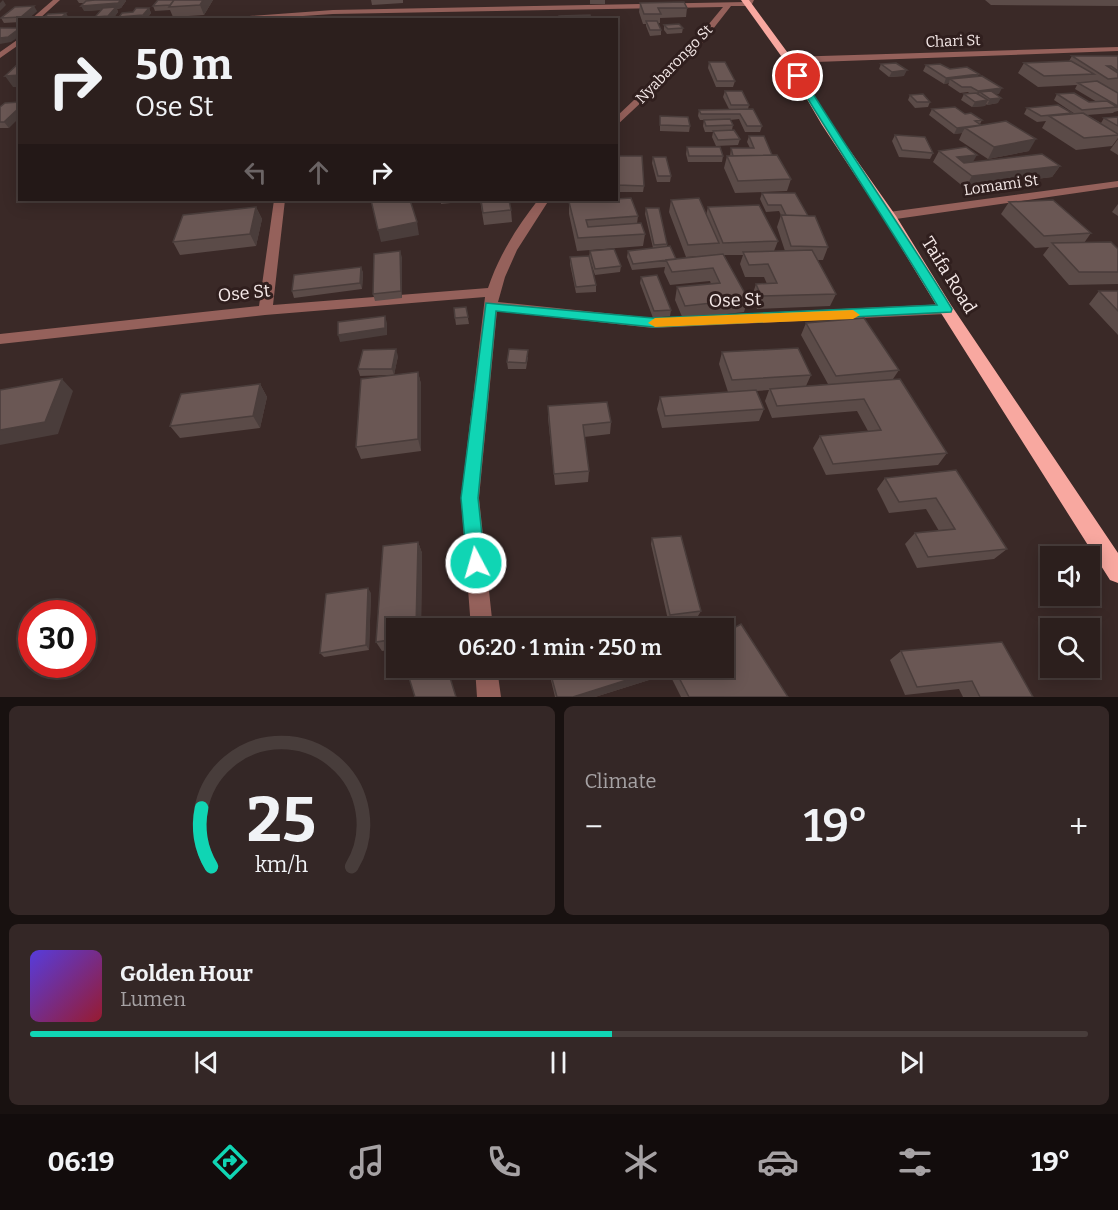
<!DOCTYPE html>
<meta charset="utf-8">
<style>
body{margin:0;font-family:Bitter,serif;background:#342726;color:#f1f3f6;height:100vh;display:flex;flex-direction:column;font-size:22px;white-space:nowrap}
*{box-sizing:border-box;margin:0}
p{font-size:20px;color:#a6a2a4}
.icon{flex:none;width:33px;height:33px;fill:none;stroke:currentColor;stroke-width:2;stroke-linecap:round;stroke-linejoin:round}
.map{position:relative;height:697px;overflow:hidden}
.details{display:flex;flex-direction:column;gap:9px;padding:9px;background:#181110;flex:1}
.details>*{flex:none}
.hud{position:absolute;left:18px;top:18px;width:600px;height:183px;border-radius:0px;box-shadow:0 3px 15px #0003,0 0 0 2px #483d3b;background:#2c1f1d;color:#f1f3f6;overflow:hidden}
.buttons{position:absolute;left:1040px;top:546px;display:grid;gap:12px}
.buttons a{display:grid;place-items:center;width:60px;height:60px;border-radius:0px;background:#2c1f1d;box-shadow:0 3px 15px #0003,0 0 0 2px #483d3b;font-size:30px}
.speed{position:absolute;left:18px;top:600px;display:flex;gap:12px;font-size:30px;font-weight:700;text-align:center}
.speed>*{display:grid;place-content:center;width:78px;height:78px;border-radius:50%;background:#2c1f1d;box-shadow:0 3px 15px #0003,0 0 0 2px #483d3b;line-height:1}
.speed .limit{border:9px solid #d22;background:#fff;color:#111}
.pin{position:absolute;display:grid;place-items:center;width:51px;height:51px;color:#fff;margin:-26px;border:3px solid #fff;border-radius:50%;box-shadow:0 2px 6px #0007}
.me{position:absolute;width:66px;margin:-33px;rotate:354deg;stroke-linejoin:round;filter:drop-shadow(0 0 4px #0008)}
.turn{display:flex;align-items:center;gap:21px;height:126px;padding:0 18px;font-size:27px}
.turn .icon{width:78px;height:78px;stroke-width:2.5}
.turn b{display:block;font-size:42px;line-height:51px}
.lanes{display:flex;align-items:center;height:57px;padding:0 18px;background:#0003;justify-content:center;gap:30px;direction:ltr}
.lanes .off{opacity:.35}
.big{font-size:45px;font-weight:600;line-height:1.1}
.details .card{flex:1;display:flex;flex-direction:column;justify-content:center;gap:9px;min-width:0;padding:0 21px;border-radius:9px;background:#342726}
.details .dial{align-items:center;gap:0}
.dial svg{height:156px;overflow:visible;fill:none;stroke:#483d3b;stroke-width:7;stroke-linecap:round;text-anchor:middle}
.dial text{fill:#f1f3f6;stroke:none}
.song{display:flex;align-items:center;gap:18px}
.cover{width:72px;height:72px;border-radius:9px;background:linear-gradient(135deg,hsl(250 70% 55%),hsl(350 70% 35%))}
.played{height:6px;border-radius:3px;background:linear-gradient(90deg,#10d5b4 55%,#483d3b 55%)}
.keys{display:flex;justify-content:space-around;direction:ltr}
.heat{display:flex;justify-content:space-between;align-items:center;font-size:33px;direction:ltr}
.details .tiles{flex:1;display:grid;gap:9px;grid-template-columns:1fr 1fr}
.card:last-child{grid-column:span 2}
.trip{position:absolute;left:386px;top:618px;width:348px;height:60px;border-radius:0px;background:#2c1f1d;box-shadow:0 3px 15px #0003,0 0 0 2px #483d3b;font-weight:600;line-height:60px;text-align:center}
.dock{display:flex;height:96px;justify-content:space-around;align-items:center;background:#120c0c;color:#a6a2a4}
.dock .icon{width:42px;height:42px}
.dock .current{color:#10d5b4}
.dock b{font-size:27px;color:#f1f3f6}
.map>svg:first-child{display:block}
</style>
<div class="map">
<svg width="1118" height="697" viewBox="0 0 1118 697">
<rect width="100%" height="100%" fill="#3a2927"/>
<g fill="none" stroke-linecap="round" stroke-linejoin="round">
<path fill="#95615b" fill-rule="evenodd" d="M53 0H60L38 20H30Z
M747 0H754L751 6H731L695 52 616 126V117L689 48 723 7 333 14 243 20H194L333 10 746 2Z
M20 38V44L0 58V52Z
M1118 47V51L788 63 784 60 788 57Z
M1118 181V187L889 220 883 216 889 212Z
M274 200H285L273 305 488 288C499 255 517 227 538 200H549L517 250 505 277 498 302 653 318 946 304 953 309 946 314 653 328 497 311 479 498 493 628H471L461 498 485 297 265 315 0 344V334L259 306Z
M475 668H497L501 697H477Z"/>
<path fill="#f8a8a0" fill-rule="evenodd" d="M741 0H749L793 60 832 125 896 216 951 305 1118 553V583L1110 580 941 313 882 216 822 125 784 60Z"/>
</g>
<path fill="#5b4b48" d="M77 0H126V1L121 8 117 9 118 12 112 20H96L95 17 101 10 84 11V3H79Z
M158 0H213L204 15 173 17 170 10 155 11 153 6Z
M371 0H403V3L372 5Z
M590 0H605V4H590Z
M985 0H1118V6L991 5Z
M640 3 687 8 686 17 660 18V23H658L661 30V35L650 36 646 26V24H643L639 12Z
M149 8 151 13 146 20H120L119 17Z
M37 11 27 20H20V22L4 23 1 18Z
M664 25 683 28 682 33 667 34 664 30Z
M1072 56H1118V111L1114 112 1113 113 1087 115 1101 123 1104 118 1118 117V138L1112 146 1076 150 1042 128 1046 121 1037 122 1024 114 1027 108 1071 114H1075L1054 100 1057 94 1089 102H1097L1075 89 1077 85 1038 87 1018 73 1024 63 1069 61Z
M709 62 735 81 733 87H716L708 68Z
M881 64 904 76 889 77 879 69Z
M926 65 979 74 977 77 999 94H996L998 103 987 105 986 104 985 106 972 107 961 100 964 94H970L968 92 960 93 948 85 949 83 944 84 923 71Z
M725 91 749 105 748 109 762 126 760 132H745L739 119 730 120 733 125 732 130 740 139 738 145 716 146 712 137 713 132H705L703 126 704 120H700L698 116 699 110 729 109 723 97Z
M910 95 930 102 928 107 915 108 908 100Z
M0 107 9 128H0Z
M932 109 965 114 982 120 980 124 1029 151 988 159 959 140 962 133 954 134 929 115Z
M660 116 690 126 689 132 660 131Z
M895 135 933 153 930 159 899 157 892 141Z
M749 136 772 155 791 179 787 191 735 193 724 168 727 156H730L731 148H750L747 142Z
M1118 139V155L1110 150Z
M687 147 723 156 722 162H688L686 154Z
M939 151 973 162 1060 166 1052 177 965 188 933 162Z
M618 156 644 186 643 192H618Z
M653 157 671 176 670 182H657L652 163Z
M762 193 808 216 828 247 823 260H817L836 294 830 306 757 309 752 296 756 284H767L764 277H745L740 264 743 255H724L748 299 744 312 683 319 675 300 677 287 711 284 710 281 670 285 664 272 665 267 632 270 627 257 628 251 653 248 645 214 646 208 667 244V247L676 259 701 256 686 257 669 212 671 200 706 215 708 207 778 241 774 251H785L777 227 781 215 779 211 766 212 760 199Z
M303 200H334L304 202Z
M441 200H509L511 210 512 222 484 225 480 200 441 204Z
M569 202 638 216 637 224 645 234 643 246 577 251 569 214Z
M1009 202 1091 233 1084 243 1118 249V284L1069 285 1043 255 1049 247 1035 248 1001 214Z
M1118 204V216L1112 212Z
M256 207 262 219 256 246 180 255 173 242Z
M590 251 621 266 620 272 595 275 590 260 596 285V292L576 293 570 264V257H589Z
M402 257V298L375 301 373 294Z
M361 267 363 273 362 289 294 298 292 291Z
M641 277 671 310 670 316 653 318 640 283Z
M1099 291H1118V335L1089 304Z
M466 307 469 324 456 325 455 318Z
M806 323 899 370 893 379 947 453 938 465 826 475 813 448 820 436 868 431 857 411 772 418 765 401 769 390 756 391 764 409 759 421 662 428 657 409 660 397 728 392 719 364 722 352 811 375 806 386 828 384 801 335Z
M398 356 394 375 418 372 421 384V451L361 459 356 447 390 375 360 376 358 369Z
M528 357 526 369H508L507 362Z
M260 384 267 397 260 428 180 438 170 426Z
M548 406 611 422 610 434 584 437 589 471 588 482 555 485 548 418Z
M956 470 1007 549 994 559 917 568 905 544 915 533 939 531 926 509 889 513 877 489 885 478Z
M652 538 701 611 698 616 668 620 651 544Z
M418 542 422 553 421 628H396V649L382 651 376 642Z
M371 593 369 650 324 657 320 653Z
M901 651 1033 697H963L959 689 905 695 890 660Z
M548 668H651L649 680 595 697H555Z
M668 668H723L788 697H681L667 669Z"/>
<path fill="#4a3d3b" d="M3 0 6 5 0 11V3Z
M121 0H126V1L121 8 117 9 118 12 112 20H110L108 16 114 9 84 11 81 6Z
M203 0H213L204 15 200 5Z
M34 6 37 11 27 20H22L21 17Z
M149 8 151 13 146 20H145L143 15Z
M66 13 69 18 68 20H62L61 18Z
M20 28V36L11 42 0 44V38Z
M907 70 904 76 889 77 892 72Z
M979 74 976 80 950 79 949 83 944 84 946 78Z
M20 75V87H13L5 76Z
M1002 88 999 94 985 96 980 92 978 96 975 97 978 91Z
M1001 98 998 103 987 105 990 99Z
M988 100 985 106 972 107 975 102Z
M20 107V117L9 128 4 122Z
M981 125 965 128 962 133 954 134 957 128Z
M1036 139 1029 151 988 159 994 147Z
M977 155 970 167 961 168 957 157Z
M1060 166 1052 177 965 188 972 176Z
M256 207 262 219 256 246 250 234Z
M417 222 419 235 381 242 378 230Z
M400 251 402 257V298L401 291Z
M361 267 363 273 362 289 360 283Z
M385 316 387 323V335L340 342 338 335Z
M396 349 398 356 394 375 392 369Z
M418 372 421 384V451L418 439Z
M62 379 73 391 58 434 0 445V430Z
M260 384 267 397 260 428 253 416Z
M418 542 422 553 421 628H416Z
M368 588 371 593 369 650 366 645Z
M652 672 649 680 595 697H573Z"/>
<path fill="#6a5754" stroke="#4a3d3b" stroke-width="1.5" d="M95 0H121L118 3 81 6 86 1Z
M158 0H174L170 5 153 6Z
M174 0H203L200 5 169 7Z
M684 2 687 8H658L661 14H644L640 3Z
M34 6 21 17 1 18 15 7Z
M116 7 108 16 95 17 103 8Z
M136 8H149L143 15 119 17 122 13 133 12Z
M66 13 61 18 42 19 48 14Z
M590 15 591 20H559V16Z
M646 21H657L661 30H650Z
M679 24 683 28 668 29 664 25Z
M0 28H20L8 37 0 38Z
M1072 56H1118V71L1111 66H1107L1118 73V78L1108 79Z
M1071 61 1094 74 1044 76 1024 63Z
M20 62V75L5 76Z
M709 62H725L735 81H717Z
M896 63 907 70 892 72 881 64Z
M940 64 950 69 967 67 979 74 946 78 926 65Z
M982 76 1002 88 978 91 971 87H962L950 79Z
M1097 81 1118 93V106L1078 83Z
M725 91H742L749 105H731Z
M991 91 1001 98 990 99 980 92Z
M976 93 988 100 975 102 964 94Z
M1074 93 1089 102 1107 101 1117 107 1082 110 1057 94Z
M923 94 930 102H917L910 95Z
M20 102V107L4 122H0V107L5 103Z
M1058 105 1072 113 1041 116 1027 108Z
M955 107 965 114 971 113 982 120 975 121 981 125 957 128 932 109Z
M753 109 762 126H747L740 114H701L699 110Z
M1083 113 1118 134V135L1084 138 1049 116Z
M660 116 688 117 690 126 660 125Z
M1118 117V126L1104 118Z
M730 119 733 125 706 126 704 120Z
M1006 121 1036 139 994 147 965 128Z
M734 130 740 139 718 140 713 131Z
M895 135 925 137 933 153 902 150Z
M749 136H764L772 155 733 156 731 148H754Z
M687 147H720L723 156H689Z
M966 147 977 155 957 157 964 163 1042 154 1060 166 972 176 939 151Z
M777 155 791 179 738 181 727 156Z
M618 156H642L644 186 618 185Z
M653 157H666L671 176H658Z
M762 193H795L808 216 786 215 781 205H768Z
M631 198 638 216 586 220 588 227 641 223 645 234 578 238 569 202Z
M699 198 719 243 688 245 671 200Z
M371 200H410L417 222 378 230Z
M481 200H509L511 210 483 213Z
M1053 200 1091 233 1044 236 1009 202Z
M759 205 778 241 723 243 708 207Z
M256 207 250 234 173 242 183 215Z
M646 208H659L667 244 654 245Z
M781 215 815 216 828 247 791 246Z
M1111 242 1118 249V272H1079L1052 243Z
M670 246 676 259 633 264 628 251Z
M614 249 621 266 595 269 590 251Z
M812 250 836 294 761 296 756 284 777 283 768 264 749 265 743 252Z
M400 251 401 291 373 294 374 254Z
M723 254 748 299 685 306 677 287 720 283 713 268 672 272 666 260Z
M589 256 596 285 576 287 570 257Z
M361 267 360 283 292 291 294 275Z
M657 275 671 310 654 311 641 277Z
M1099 291H1118V311Z
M466 307 468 317 455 318 454 308Z
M385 316V328L338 335V322Z
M864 318 899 370 836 376 806 323Z
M798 348 811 375 732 380 722 352Z
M396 349 392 369H358L363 350Z
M509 349 528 350 526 363 507 362Z
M418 372V439L356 447 361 379Z
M62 379 45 422 0 430V390Z
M900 379 947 453 833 464 820 436 881 430 864 399 777 406 770 389Z
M260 384 253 416 170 426 181 394Z
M756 390 764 409 665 416 660 397Z
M607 402 611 422 583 425 589 471 554 474 548 406Z
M956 470 1007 549 928 557 915 533 955 529 936 498 899 502 885 478Z
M681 536 701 611 670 615 652 538Z
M418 542 416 628H396V639L376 642 383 546Z
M368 588 366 645 320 653 326 594Z
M741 624 788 697H689L674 668H723V634Z
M636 626 637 628H627Z
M1002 642 1033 697H980L972 681 917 687 901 651Z
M406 668H447L456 697H415Z
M549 668H651L652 672 573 697H557Z"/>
<path fill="#10d5b4" stroke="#0a8a75" stroke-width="1.5" d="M798 74 802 76C850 155 904 230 952 309L951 312 653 327 496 311 478 498 485 563 483 569 476 572 470 569 467 563 461 498 486 303 653 318 937 305C891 228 840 153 794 76Z"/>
<path fill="#f59e0b" d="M853 310 860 315 853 319 655 327 648 323 655 318Z"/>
<g text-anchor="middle" stroke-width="6" stroke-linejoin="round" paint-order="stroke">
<g font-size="15" fill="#f5e9e8" stroke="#301f1e">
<text transform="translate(953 41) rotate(-2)" y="5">Chari St</text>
<text transform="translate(674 64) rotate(-46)" y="5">Nyabarongo St</text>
<text transform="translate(1001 185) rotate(-8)" y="5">Lomami St</text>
</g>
<g font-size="18" fill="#f5e9e8" stroke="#301f1e">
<text transform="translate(949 275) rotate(58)" y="6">Taifa Road</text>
<text transform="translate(244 293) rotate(-6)" y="6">Ose St</text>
<text transform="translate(735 300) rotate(-2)" y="6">Ose St</text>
</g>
</g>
</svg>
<div class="buttons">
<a><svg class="icon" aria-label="sound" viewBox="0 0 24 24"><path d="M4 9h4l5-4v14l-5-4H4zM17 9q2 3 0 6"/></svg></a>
<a><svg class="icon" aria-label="search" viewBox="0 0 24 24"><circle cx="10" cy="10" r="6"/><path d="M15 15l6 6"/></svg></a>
</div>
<div class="speed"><div class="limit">30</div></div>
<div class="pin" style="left:798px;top:76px;background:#d93025"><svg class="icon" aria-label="arrive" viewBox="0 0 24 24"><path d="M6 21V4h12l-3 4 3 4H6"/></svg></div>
<svg class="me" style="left:476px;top:563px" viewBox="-20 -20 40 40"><circle r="17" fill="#10d5b4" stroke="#fff" stroke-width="3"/><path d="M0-11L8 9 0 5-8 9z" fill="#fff"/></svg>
<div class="trip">06:20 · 1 min · 250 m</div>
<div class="hud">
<div class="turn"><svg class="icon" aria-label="right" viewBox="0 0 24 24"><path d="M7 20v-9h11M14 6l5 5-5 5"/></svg><div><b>50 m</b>Ose St</div></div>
<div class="lanes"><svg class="icon off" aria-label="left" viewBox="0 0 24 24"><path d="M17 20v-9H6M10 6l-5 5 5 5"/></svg><svg class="icon off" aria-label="ahead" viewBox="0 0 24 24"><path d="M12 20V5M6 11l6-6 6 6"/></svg><svg class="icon" aria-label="right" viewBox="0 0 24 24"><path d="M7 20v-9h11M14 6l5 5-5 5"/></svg></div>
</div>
</div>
<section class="details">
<div class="tiles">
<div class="card dial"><svg viewBox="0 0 100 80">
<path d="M14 69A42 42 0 1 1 86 69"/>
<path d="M14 69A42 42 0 0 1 9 39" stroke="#10d5b4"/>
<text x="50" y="56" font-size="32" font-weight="700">25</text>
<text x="50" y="72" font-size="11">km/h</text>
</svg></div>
<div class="card"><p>Climate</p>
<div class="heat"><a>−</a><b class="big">19°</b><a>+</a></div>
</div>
<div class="card">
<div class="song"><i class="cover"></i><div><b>Golden Hour</b><p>Lumen</p></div></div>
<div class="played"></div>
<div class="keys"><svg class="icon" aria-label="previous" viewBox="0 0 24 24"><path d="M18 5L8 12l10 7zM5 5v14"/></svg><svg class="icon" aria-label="pause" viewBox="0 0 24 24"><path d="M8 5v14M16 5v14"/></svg><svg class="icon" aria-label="next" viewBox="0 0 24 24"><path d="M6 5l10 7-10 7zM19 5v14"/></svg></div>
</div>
</div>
</section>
<nav class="dock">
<b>06:19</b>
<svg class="icon current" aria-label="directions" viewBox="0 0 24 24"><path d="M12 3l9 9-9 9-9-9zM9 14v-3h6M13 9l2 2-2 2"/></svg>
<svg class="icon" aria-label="music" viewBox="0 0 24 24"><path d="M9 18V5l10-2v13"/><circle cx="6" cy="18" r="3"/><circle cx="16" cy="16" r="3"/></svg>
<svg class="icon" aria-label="phone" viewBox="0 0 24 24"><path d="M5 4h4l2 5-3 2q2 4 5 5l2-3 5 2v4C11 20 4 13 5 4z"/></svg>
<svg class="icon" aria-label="climate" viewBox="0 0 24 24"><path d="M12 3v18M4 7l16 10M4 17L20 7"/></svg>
<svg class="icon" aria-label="car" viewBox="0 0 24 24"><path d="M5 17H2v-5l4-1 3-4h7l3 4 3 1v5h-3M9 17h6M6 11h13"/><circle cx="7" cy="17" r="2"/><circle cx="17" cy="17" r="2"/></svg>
<svg class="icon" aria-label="filters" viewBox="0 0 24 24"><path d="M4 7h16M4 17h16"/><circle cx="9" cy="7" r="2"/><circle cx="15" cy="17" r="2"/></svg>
<b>19°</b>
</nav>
